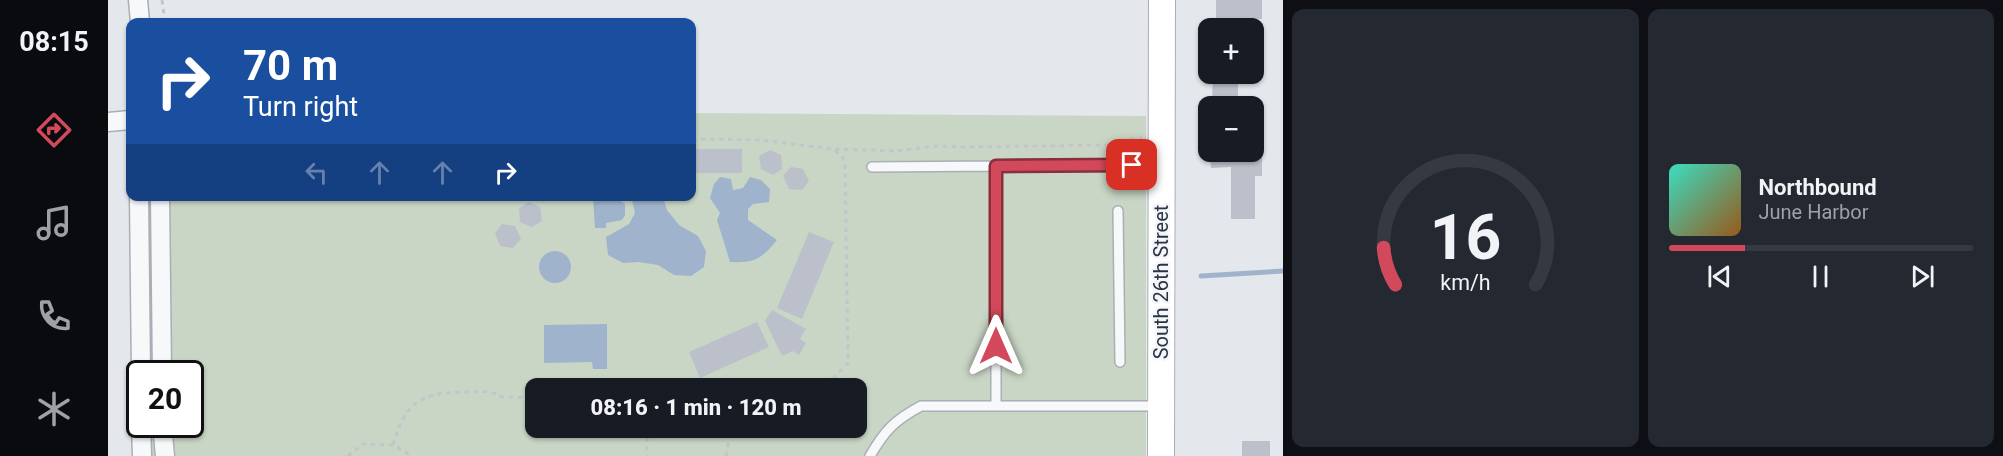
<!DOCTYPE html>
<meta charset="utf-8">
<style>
body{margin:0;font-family:Roboto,sans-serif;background:#242831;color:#f1f3f6;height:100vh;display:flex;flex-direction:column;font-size:22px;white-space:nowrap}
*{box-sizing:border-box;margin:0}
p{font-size:20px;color:#9ea1a6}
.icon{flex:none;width:33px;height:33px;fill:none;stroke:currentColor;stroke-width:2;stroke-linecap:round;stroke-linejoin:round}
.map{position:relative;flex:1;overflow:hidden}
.sheet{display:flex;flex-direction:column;gap:9px;padding:9px;background:#0d0f14;width:720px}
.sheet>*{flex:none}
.guide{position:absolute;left:18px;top:18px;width:570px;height:183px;border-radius:12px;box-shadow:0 2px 4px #0004;background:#1a4fa0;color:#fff;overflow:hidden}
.fabs{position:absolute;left:1090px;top:18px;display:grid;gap:12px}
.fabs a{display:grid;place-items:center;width:66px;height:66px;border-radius:12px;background:#171b24;box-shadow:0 2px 4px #0004;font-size:30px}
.speed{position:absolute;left:18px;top:360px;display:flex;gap:12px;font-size:30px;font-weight:700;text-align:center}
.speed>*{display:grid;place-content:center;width:78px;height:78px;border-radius:50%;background:#171b24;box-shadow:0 2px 4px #0004;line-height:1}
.speed .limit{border:3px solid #111;border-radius:9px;background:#fff;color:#111}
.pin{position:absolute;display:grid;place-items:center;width:51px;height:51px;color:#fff;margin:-26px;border-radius:12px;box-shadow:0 3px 9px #0006}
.me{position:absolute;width:66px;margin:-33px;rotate:0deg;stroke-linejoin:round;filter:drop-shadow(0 0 4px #0008)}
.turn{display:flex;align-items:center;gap:21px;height:126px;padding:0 18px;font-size:27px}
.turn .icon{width:78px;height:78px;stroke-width:2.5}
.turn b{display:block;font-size:42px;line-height:51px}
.lanes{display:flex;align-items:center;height:57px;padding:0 18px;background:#0003;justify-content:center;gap:30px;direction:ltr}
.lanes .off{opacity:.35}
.sheet .card{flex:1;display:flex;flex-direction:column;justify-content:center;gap:9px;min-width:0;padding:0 21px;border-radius:12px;background:#242831}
.sheet .dial{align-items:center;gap:0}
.dial svg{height:156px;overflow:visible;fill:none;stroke:#363941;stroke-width:7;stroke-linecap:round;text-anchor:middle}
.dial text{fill:#f1f3f6;stroke:none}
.song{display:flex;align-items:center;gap:18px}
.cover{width:72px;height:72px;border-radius:9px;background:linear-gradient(135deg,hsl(170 70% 55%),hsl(30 70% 35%))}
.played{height:6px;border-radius:3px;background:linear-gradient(90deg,#d1495b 25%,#363941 25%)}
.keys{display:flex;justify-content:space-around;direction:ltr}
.sheet .tiles{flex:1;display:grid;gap:9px;grid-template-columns:repeat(2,1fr)}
.trip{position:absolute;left:417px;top:378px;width:342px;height:60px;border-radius:12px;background:#171b24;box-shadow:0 2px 4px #0004;font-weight:800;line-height:60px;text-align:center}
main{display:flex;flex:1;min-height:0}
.tab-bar{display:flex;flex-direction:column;width:108px;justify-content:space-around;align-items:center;background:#090b0e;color:#9ea1a6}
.tab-bar .icon{width:42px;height:42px}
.tab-bar .active{color:#d1495b}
.tab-bar b{font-size:27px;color:#f1f3f6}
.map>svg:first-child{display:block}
</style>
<main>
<nav class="tab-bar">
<b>08:15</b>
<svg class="icon active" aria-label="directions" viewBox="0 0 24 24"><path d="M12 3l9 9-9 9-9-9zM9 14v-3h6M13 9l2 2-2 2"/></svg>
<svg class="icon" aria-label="music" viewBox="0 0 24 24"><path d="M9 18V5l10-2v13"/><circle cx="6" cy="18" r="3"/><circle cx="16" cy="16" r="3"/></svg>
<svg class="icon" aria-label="phone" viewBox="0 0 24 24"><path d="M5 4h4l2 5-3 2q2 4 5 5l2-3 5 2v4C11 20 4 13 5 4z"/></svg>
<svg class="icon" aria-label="climate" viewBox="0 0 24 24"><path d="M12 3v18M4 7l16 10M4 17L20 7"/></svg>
</nav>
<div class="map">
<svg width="1175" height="456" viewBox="0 0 1175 456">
<rect width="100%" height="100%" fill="#e4e7ec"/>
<path fill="#c9d6c5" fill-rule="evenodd" d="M584 113 1038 116V456H34L25 439 23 197 584 196ZM32 374H82V424H32ZM428 388H748V428H428Z"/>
<path fill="#9fb4cc" d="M612 177 623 179 625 190 635 188 642 177 653 180 662 189 661 202 645 204 640 209V220L669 240C653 259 648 263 622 262L609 220 612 213 602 198 606 184Z
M485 197H496L497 199 513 201 517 204V215L514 220 498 223V228H487Z
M518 197H555L559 210 571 225 590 236 598 251 596 267 583 276 566 275 550 265 531 262 515 263 500 255 498 237 521 224 527 213 524 200Z
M431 267a16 16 0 1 1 32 0a16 16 0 1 1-32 0Z
M499 324V369H485L484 362 436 363V325Z"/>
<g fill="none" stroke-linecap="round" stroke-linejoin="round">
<path stroke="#9fb4cc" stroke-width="5" d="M1093 276 1175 271"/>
</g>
<path fill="#bbc0ca" d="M1108 0H1154V19H1108Z
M1105 74H1130V106H1104Z
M1146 142H1154V176H1147V219H1123V167L1103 168 1102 152H1146Z
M584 149H634V173H584Z
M662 150 673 155 674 169 665 175 653 169 651 156Z
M683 167 695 169 701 181 694 190 681 189 675 176Z
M421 202 432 207 434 221 424 227 412 222 411 208Z
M394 224 407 226 413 239 405 248 392 246 387 233Z
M701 232 726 242 694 319 669 308Z
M664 310 698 329 692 339 698 343 691 355 685 351 674 356 657 321Z
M649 322 661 347 592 378 581 352Z
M1134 441H1162V456H1134Z"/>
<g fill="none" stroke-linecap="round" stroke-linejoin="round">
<defs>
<path id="lane" d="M764 167 888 166
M1010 211 1012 362
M888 405V166L1051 164
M762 456C777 430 787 420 813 406H1051"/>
<path id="street" d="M30 0 32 22
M0 122 22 120
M31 196 33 374
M52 196 54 374
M33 424 34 456
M54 424 57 456"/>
<path id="secondary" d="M1053 456 1054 0"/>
</defs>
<use href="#lane" stroke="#a9aeb7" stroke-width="12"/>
<use href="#street" stroke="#a9aeb7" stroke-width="21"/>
<use href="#secondary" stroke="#a9aeb7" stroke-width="28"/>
<path stroke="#c2c5cb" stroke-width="3" stroke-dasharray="4.5 4.5" stroke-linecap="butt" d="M54 0 57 22
M584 139 653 140 725 149 734 156 737 163 740 363 716 388
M727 149 787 151 828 146 854 147 1007 145 1017 140 1034 138
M539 428V456
M285 445C297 403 312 393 354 392 363 392 374 391 382 392 387 393 390 396 395 397 406 398 417 397 428 397
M240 456 255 444 285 445 304 456
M618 456 623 428"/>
<use href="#lane" stroke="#f7f8fa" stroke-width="9"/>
<use href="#street" stroke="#f7f8fa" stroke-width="18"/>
<use href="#secondary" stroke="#fff" stroke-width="26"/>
</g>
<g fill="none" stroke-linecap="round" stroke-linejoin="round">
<defs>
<path id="route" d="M888 346V166L1024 165"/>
</defs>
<use href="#route" stroke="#882f3b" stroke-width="15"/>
<use href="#route" stroke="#d1495b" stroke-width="10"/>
</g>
<g text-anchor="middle" stroke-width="5" stroke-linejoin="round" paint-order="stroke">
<g font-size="20" fill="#2b3445" stroke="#f4f6f9">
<text transform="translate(1053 282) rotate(-90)" y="7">South 26th Street</text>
</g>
</g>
</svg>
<div class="fabs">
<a>+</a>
<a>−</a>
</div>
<div class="speed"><div class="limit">20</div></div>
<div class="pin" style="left:1024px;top:165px;background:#d93025"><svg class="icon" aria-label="arrive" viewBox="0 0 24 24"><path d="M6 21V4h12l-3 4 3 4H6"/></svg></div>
<svg class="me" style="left:888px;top:346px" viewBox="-20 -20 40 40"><path d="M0-17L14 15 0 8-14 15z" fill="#d1495b" stroke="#fff" stroke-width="4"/></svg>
<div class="trip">08:16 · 1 min · 120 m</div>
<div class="guide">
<div class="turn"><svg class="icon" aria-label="right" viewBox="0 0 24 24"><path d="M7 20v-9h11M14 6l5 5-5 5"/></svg><div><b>70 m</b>Turn right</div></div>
<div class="lanes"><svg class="icon off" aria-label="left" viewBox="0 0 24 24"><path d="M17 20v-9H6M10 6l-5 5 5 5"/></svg><svg class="icon off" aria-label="ahead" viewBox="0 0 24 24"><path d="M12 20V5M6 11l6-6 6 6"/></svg><svg class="icon off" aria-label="ahead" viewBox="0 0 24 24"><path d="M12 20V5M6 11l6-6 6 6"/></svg><svg class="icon" aria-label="right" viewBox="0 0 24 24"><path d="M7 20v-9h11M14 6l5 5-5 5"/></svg></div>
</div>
</div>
<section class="sheet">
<div class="tiles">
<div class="card dial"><svg viewBox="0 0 100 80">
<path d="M14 69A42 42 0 1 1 86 69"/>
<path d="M14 69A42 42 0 0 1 8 50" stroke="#d1495b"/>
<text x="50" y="56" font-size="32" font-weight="700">16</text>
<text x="50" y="72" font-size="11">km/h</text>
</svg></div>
<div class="card">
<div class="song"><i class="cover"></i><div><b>Northbound</b><p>June Harbor</p></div></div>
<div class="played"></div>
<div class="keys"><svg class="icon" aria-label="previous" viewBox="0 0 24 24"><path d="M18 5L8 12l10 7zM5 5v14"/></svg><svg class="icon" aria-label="pause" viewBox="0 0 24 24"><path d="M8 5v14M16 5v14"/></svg><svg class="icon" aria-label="next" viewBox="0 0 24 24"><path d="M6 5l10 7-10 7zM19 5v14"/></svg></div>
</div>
</div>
</section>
</main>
